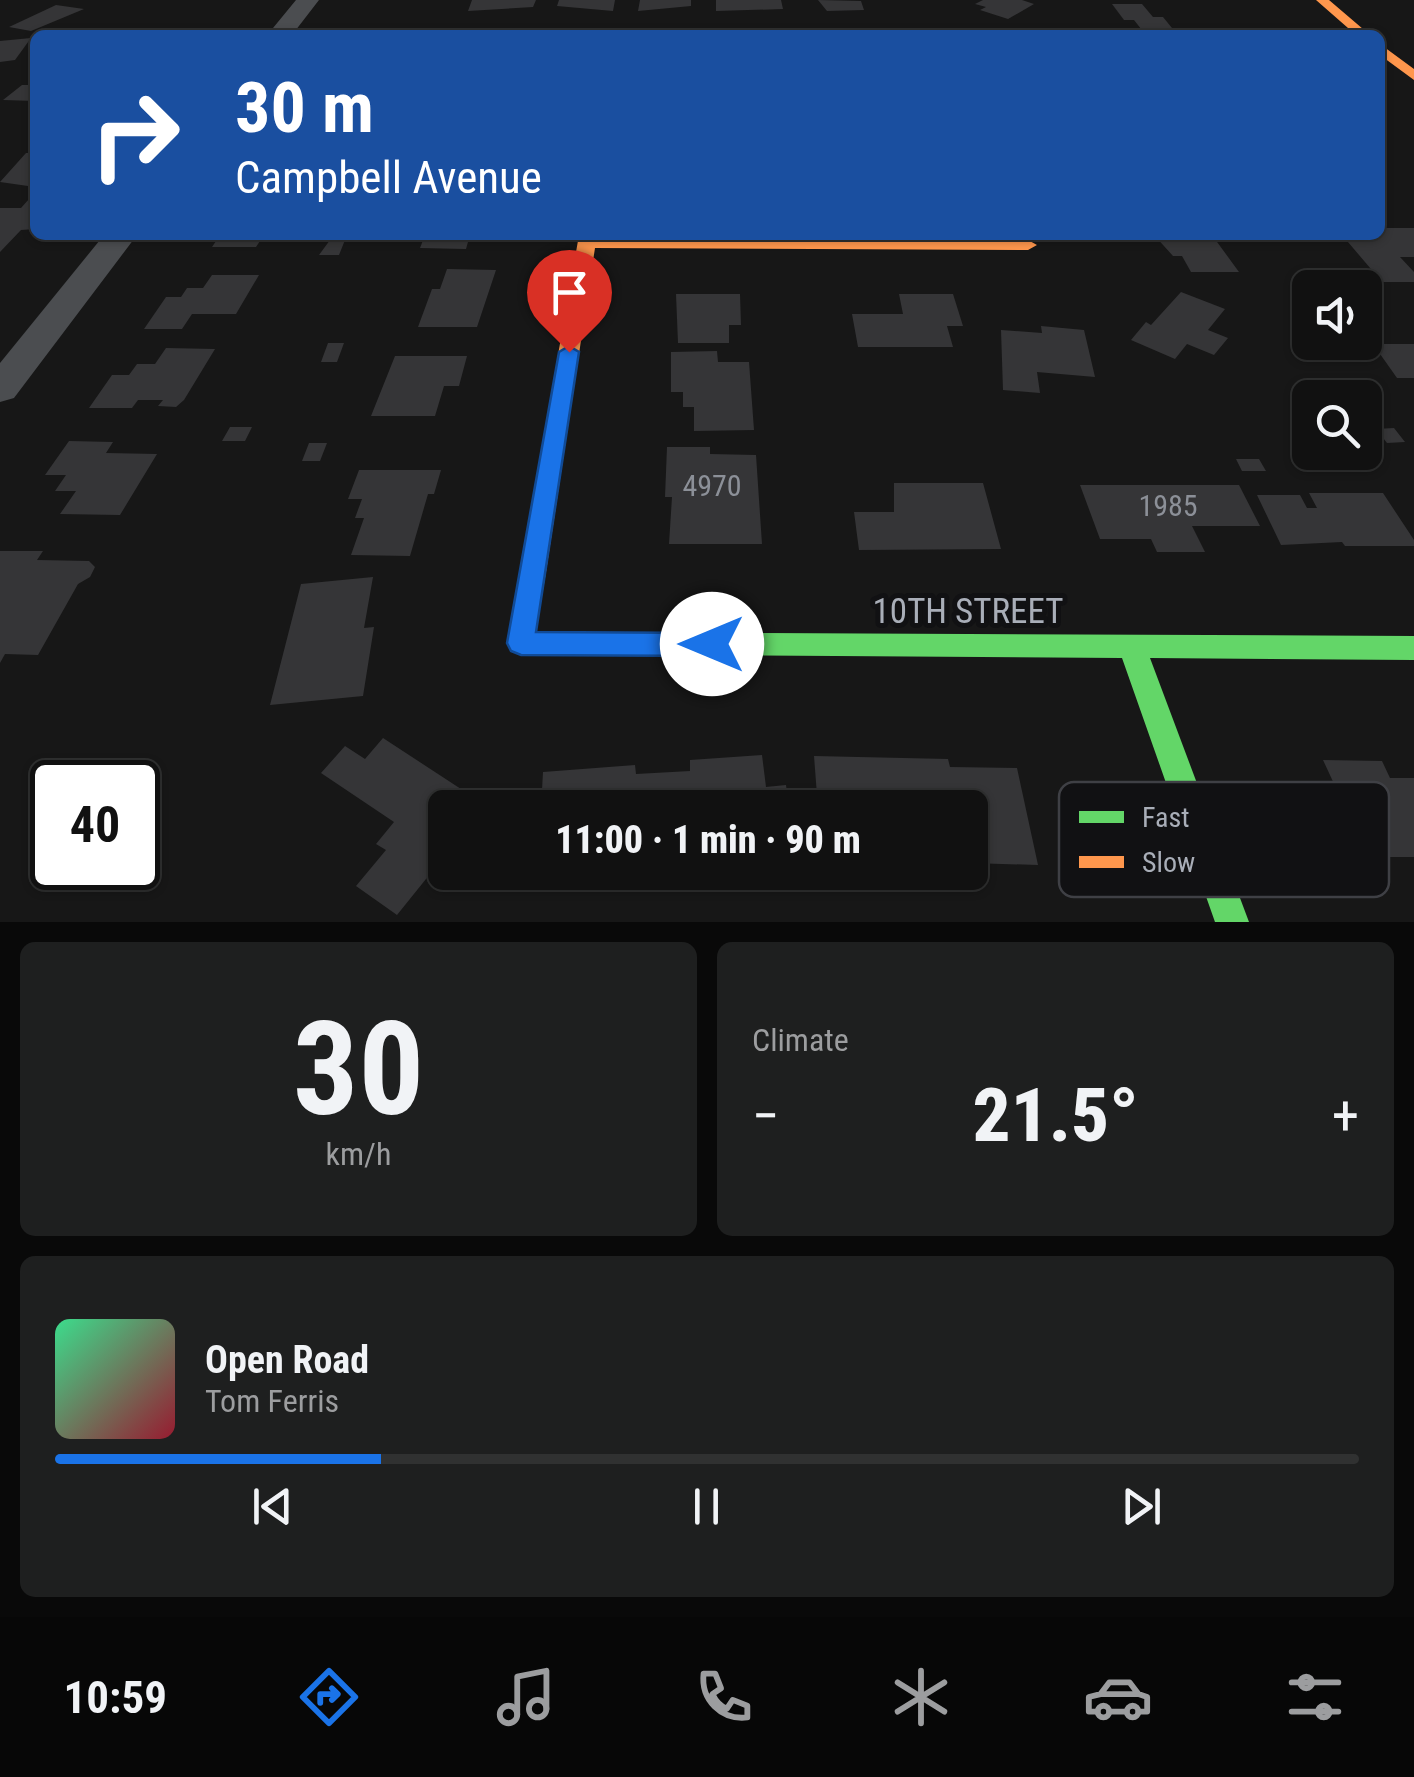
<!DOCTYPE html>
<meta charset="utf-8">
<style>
body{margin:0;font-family:"Roboto Condensed",sans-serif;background:#1e1f1f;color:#f1f3f6;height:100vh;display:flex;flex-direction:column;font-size:38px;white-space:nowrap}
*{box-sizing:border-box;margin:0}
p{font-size:32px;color:#9c9d9f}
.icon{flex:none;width:55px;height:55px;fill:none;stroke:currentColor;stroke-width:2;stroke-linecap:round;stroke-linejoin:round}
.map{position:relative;height:922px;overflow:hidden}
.sheet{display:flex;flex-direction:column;gap:20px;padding:20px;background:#090909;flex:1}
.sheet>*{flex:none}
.banner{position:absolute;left:30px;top:30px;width:1355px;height:210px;border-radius:15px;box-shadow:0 2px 8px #0004,0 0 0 2px #303131;background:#1a4fa0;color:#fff;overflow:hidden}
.tools{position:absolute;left:1292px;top:270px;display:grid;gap:20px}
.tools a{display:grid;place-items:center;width:90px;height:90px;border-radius:15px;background:#111;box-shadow:0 2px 8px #0004,0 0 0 2px #303131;font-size:50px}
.speed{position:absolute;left:30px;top:760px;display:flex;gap:20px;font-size:50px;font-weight:700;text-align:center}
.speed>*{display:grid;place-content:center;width:130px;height:130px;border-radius:50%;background:#111;box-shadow:0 2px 8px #0004,0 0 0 2px #303131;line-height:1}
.speed .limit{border:5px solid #111;border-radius:15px;background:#fff;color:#111}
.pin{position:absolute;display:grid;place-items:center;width:85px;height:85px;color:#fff;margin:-102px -42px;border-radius:50% 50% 50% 0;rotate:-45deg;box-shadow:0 0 10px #0007}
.pin .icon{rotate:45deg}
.me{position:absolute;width:110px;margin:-55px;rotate:270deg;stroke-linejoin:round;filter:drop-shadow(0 0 8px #0008)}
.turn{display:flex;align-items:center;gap:35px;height:210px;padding:0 40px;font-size:45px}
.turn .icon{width:130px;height:130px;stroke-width:2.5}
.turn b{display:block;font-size:70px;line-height:85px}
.big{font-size:75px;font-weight:800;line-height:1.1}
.sheet .widget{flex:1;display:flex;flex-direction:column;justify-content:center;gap:15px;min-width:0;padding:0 35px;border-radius:15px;background:#1e1f1f}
.sheet .dial{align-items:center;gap:0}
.dial b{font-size:130px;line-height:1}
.song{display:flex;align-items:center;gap:30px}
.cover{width:120px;height:120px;border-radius:15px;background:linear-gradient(135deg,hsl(150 70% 55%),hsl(350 70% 35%))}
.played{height:10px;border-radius:5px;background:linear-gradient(90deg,#1a73e8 25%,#303131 25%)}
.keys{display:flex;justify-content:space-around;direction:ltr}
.heat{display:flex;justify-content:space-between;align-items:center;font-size:55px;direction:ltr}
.sheet .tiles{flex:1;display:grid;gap:20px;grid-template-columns:1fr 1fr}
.widget:last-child{grid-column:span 2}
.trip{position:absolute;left:428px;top:790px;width:560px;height:100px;border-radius:15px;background:#111;box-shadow:0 2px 8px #0004,0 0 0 2px #303131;font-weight:800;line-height:100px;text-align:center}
.tab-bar{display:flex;height:160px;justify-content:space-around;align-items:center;background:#070707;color:#9c9d9f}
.tab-bar .icon{width:70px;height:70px}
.tab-bar .selected{color:#1a73e8}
.tab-bar b{font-size:45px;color:#f1f3f6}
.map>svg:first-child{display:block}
</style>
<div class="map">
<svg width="1414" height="922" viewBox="0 0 1414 922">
<rect width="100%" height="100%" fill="#171717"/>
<path fill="#353537" d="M472 0H536L533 7 468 11Z
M559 0H615L613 11 557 6Z
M640 0H691V6L638 11Z
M716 0H781L783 9 716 11Z
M818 0 861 1 864 10 827 11Z
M983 0H1022L1034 4 1008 19 980 10 986 7 975 4Z
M1112 4H1142L1153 17H1163L1172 28H1160L1165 34H1145L1134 20H1124Z
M56 5 84 9 31 31 9 27Z
M31 38 15 60 0 62V41Z
M22 85H35V101L3 100Z
M26 153H35V187L0 182Z
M29 199H35V229L21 230 0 252V208H21Z
M1380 228H1414V257H1400L1414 272V282H1382L1342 235H1380Z
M220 235H264L256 247H212Z
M425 235H470L466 249 420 248Z
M1154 235H1212L1239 272H1191L1182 256H1173Z
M330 240H345L339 255H319Z
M447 269 496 270 477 327H418L432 289H440Z
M212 275H259L236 314H192L182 329H144L166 297H181L187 288H203Z
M1181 292 1225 309 1208 330 1228 338 1214 355 1187 344 1175 359 1131 340 1146 322 1151 325Z
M676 294H740L741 325H729V343H678Z
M899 294H953L963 326H947L953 347H858L852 314H903Z
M1041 326 1084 330 1095 377 1037 372 1040 393 1003 390 1001 330 1042 333Z
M328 343H344L337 362H321Z
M1373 344H1414V378H1397Z
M166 348 215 349 184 400 176 407 158 406 163 400H138L132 408H89L112 375H129L137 364H155Z
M717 351 718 362H749L754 430 694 431V407H683V392H671V352Z
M395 356H467L459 386H444L435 416H371Z
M230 427H252L245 441H222Z
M1394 428 1405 442 1387 443 1376 429Z
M69 441 113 442 106 453 157 454 120 515 60 514 76 491H55L66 475H45Z
M309 443H327L320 461H302Z
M667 447H710V454L756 455 762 544H669L672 497H665Z
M1236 459H1259L1266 471H1242Z
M359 470H441L434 494H428L410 556 351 555 364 518H355L362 499H348Z
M894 483H983L1001 549 859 550 854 512H894Z
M1080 485H1239L1260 526H1192L1205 552H1157L1151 539H1100Z
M1309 493H1383L1414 540V546H1345L1342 542 1281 545 1257 495H1300L1307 508H1317Z
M0 551H43L37 560 89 561 95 567 90 577 78 584 38 655 5 654 0 663Z
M373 577 364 628 374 627 363 696 270 705 301 584Z
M383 738 490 808H445V872H463L450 889 430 874 397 915 356 886 386 850 376 844 394 822 321 773 345 746 365 759Z
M762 755 766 787 786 785 789 808H541L543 772 635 765 636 774 690 771V760Z
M814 756 948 759 950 767 1017 768 1038 865 970 863V808H818Z
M1323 760 1382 761 1390 778H1414V857H1368Z"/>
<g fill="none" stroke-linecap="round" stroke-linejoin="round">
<path fill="#4b4d50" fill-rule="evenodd" d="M296 0H319L292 35H117L129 28H273Z
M104 235H137L14 398 0 402V363Z"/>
<path fill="#63d668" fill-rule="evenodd" d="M533 562 542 565 546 572 536 632 1414 636V660L1150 658 1249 922H1215L1122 658 521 654 512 651 508 643 520 572 524 565Z"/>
<path fill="#ff974d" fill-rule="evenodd" d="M1316 0H1329L1370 35H1356Z
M1380 44 1414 69V80L1380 55Z
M579 235 1028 240 1037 245 1028 250 595 248 546 572 542 579 533 582 524 579 520 572Z"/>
</g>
<path fill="#1a73e8" stroke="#114b97" stroke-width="2.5" d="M569 346 579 352 536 632 712 633 721 636 725 644 721 653 712 656 521 655 511 651 507 643 559 352Z"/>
<g text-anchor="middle" stroke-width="10" stroke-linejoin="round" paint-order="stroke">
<g font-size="30" fill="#8c9098">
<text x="712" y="496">4970</text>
<text x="1168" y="516">1985</text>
</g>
<g font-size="35" fill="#a9aeb8" stroke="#111113">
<text x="968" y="623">10TH STREET</text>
</g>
</g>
<rect x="1059" y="782" width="330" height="115" rx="15" fill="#111113" stroke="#3f4045" stroke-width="2.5"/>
<rect x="1079" y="811" width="45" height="12" fill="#63d668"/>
<rect x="1079" y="856" width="45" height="12" fill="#ff974d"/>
<g font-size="28" fill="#a9aeb8">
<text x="1142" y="827">Fast</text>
<text x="1142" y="872">Slow</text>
</g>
</svg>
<div class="tools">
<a><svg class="icon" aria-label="sound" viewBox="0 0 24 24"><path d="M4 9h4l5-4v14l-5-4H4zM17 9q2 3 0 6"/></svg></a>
<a><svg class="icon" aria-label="search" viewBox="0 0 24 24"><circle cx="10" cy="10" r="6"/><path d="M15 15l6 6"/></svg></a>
</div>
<div class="speed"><div class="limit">40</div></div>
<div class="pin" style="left:569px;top:352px;background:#d93025"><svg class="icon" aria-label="arrive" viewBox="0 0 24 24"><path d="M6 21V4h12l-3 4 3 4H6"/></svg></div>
<svg class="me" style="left:712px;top:644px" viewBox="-20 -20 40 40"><circle r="19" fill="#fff"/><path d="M0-13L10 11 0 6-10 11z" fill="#1a73e8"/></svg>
<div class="trip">11:00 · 1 min · 90 m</div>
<div class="banner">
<div class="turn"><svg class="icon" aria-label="right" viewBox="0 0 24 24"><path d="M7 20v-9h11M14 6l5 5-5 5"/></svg><div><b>30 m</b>Campbell Avenue</div></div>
</div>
</div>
<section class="sheet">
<div class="tiles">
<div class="widget dial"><b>30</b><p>km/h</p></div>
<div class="widget"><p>Climate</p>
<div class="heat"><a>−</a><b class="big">21.5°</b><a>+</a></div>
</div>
<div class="widget">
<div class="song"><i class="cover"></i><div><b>Open Road</b><p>Tom Ferris</p></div></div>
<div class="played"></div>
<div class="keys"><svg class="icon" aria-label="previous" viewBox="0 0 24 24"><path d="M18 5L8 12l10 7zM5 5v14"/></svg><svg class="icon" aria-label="pause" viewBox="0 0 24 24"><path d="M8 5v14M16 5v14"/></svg><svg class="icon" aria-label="next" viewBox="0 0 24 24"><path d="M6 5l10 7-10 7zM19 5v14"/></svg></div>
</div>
</div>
</section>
<nav class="tab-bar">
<b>10:59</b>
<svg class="icon selected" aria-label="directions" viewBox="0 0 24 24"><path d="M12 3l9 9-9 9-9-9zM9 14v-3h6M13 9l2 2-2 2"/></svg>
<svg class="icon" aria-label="music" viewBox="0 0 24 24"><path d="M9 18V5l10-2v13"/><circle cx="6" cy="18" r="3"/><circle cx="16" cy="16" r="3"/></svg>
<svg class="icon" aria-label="phone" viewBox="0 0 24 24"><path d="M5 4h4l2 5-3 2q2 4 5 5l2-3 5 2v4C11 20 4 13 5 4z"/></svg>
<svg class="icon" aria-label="climate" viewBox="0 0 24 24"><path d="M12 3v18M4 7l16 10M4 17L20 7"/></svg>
<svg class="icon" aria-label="car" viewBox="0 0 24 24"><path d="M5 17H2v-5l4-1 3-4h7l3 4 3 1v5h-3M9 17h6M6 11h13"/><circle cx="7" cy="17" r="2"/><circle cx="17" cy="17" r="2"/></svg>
<svg class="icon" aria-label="filters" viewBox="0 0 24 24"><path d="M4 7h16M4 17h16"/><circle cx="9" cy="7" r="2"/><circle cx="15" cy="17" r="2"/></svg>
</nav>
